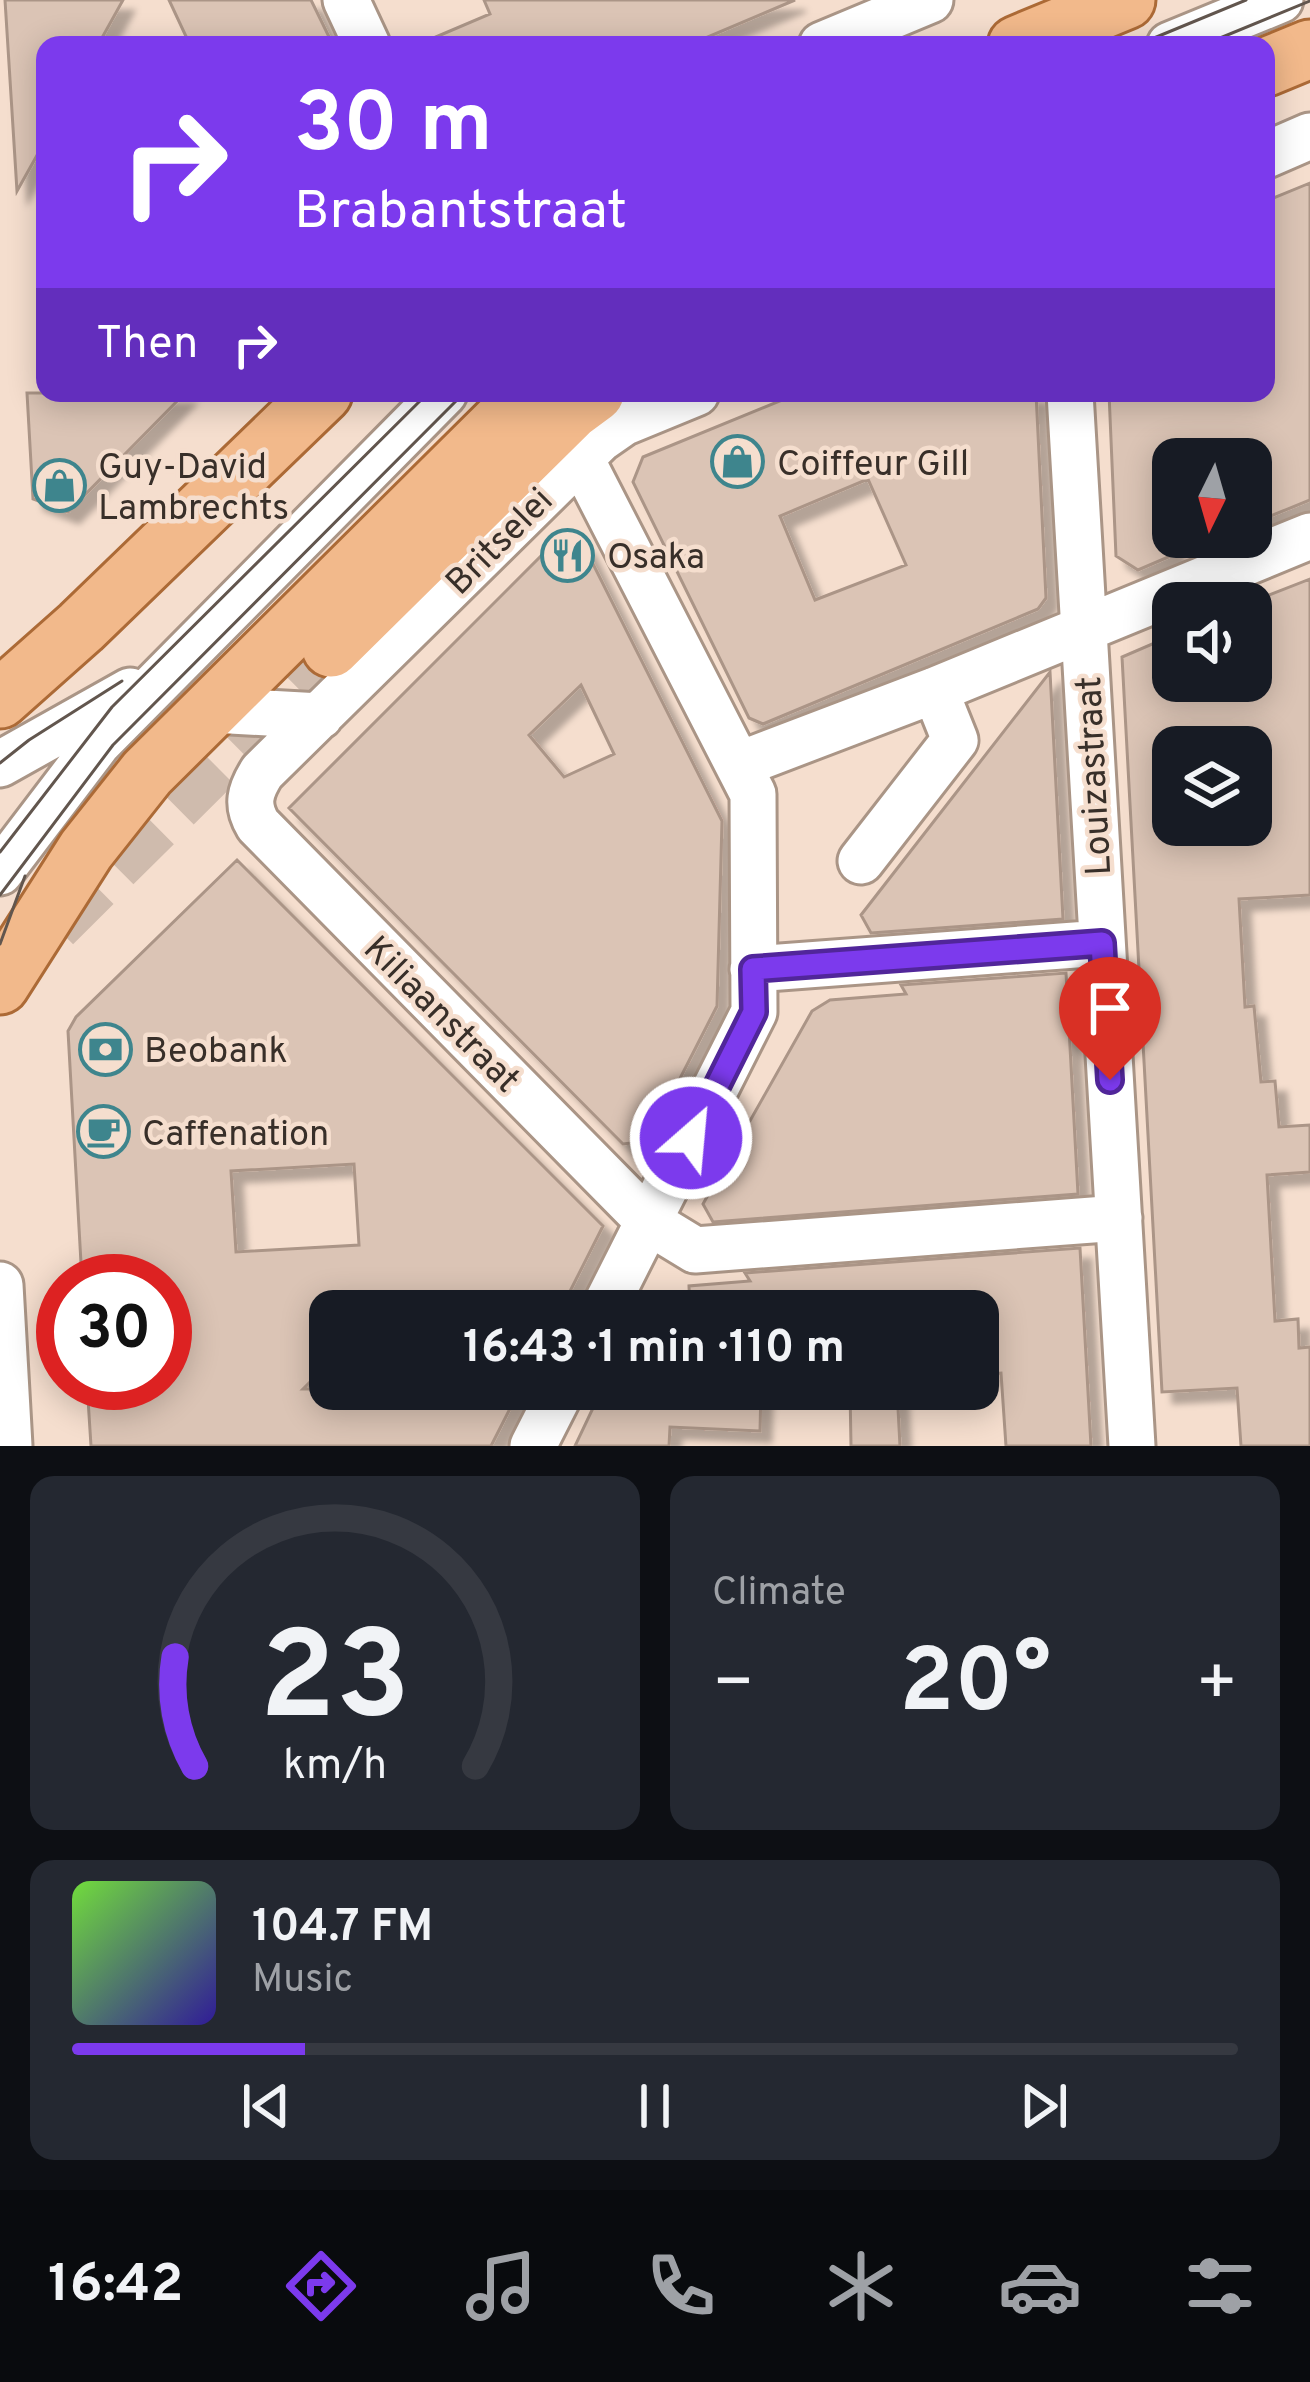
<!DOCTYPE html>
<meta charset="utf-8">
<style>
body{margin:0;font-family:Overpass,sans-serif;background:#242831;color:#f1f3f6;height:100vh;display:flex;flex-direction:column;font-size:45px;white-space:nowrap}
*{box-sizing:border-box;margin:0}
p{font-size:39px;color:#9ea1a6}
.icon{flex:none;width:66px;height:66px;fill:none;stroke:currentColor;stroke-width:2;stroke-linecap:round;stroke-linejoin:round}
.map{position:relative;height:1446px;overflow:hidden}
.sheet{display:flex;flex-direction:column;gap:30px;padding:30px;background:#0d0f14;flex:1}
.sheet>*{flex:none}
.guide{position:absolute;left:36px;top:36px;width:1239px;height:366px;border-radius:24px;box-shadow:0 6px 30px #0003;background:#7c3aed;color:#fff;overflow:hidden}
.needle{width:78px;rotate:185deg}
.tools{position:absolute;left:1152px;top:438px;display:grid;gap:24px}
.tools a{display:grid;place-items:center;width:120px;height:120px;border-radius:24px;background:#171b24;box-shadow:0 6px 30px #0003;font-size:60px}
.speed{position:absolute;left:36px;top:1254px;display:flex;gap:24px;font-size:60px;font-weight:700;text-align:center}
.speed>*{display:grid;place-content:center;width:156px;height:156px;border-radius:50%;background:#171b24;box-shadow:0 6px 30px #0003;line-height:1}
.speed .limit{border:18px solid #d22;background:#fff;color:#111}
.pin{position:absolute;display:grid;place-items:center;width:102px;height:102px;color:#fff;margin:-123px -51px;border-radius:50% 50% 50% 0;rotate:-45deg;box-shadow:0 0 12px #0007}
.pin .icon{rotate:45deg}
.me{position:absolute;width:132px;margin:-66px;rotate:27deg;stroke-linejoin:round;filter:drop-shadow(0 0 9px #0008)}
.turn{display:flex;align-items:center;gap:42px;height:252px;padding:0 60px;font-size:54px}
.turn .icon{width:156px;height:156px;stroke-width:2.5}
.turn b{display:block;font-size:84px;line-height:102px}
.then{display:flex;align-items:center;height:114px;padding:0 60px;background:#0003;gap:24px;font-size:45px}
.big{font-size:90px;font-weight:700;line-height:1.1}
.sheet .widget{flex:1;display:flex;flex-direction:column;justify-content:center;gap:18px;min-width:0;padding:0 42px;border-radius:24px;background:#242831}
.sheet .dial{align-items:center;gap:0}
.dial svg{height:312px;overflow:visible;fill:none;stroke:#363941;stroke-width:7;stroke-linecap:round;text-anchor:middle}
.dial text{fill:#f1f3f6;stroke:none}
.song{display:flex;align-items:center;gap:36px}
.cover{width:144px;height:144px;border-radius:18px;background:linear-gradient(135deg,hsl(100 70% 55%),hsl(250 70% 35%))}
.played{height:12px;border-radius:6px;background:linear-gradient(90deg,#7c3aed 20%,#363941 20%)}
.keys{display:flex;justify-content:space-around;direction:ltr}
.heat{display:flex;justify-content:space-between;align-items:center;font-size:66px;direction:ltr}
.sheet .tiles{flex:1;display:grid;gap:30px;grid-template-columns:1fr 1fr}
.widget:last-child{grid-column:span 2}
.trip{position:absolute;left:309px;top:1290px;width:690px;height:120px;border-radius:24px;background:#171b24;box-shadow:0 6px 30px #0003;font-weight:700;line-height:120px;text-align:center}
.dock{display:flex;height:192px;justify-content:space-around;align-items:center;background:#090b0e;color:#9ea1a6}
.dock .icon{width:84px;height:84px}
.dock .selected{color:#7c3aed}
.dock b{font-size:54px;color:#f1f3f6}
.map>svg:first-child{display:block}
</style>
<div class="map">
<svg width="1310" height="1446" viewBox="0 0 1310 1446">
<defs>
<filter id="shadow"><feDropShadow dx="11" dy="11" stdDeviation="3" flood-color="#0004"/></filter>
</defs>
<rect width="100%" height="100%" fill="#f5dece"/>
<path fill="#dbc4b5" stroke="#ab9587" stroke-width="3" fill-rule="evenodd" filter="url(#shadow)" d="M5 0H123L98 45H45V141L17 191Z
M169 0H311L333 45H190Z
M484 0H795L689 45H417L490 14Z
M1310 183V500L1251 524V459H1173V555L1138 570 1116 556 1109 393H1266V201Z
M27 393H185L68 512 33 499Z
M799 393H1036L1046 598 1038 609 763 724 749 718 633 482 643 457ZM868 479 906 565 815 600 780 516Z
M558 539 583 544 722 821 717 1006 648 1141 623 1144 289 808ZM581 685 614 754 564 777 529 735Z
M1310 579V895L1239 899 1245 1007 1254 1006 1261 1082 1275 1081 1279 1127 1310 1125V1172L1267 1175 1275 1321 1298 1319 1299 1348 1310 1347V1446H1241L1237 1388 1162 1392 1122 657 1173 635V681H1251V602ZM1173 747H1251V825H1173Z
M1050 672 1063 919 871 933 861 915Z
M237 860 603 1226 560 1311H330V1362L303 1389H520L491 1446H91L87 1383H165V1281H82L68 1031 76 1017ZM354 1164 359 1245 236 1252 231 1171Z
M1066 973 1078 1194 713 1222 703 1204 812 1011 830 1000 906 994 901 985Z
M1080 1248 1091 1446H1006L1001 1373 989 1374 984 1332H978V1311H690L689 1286 750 1281 745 1273Z
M602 1389H761L760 1431 670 1427 669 1446H575Z
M850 1389H897L900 1446H851Z"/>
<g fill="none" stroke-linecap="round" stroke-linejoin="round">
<path stroke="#cfbbad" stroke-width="57" stroke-dasharray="57 28" stroke-linecap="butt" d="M53 924 331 648"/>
<defs>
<path id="minor" d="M346 0 367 45
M822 45 930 0
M1170 45 1280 0
M1266 155 1310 136
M696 393 623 423 600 439 262 772C250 791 246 805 258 825L649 1222 695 1250 1119 1218
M1070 393 1132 1446
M581 459 753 794 754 1012 603 1311
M213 710 320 716
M0 764 130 691
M738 765 935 690 1310 536
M861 861 955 740 935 690
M0 872 98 743 444 393
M753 969 1102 943
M0 1285 9 1446
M533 1446 562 1389"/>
<path id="major" d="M1017 45 1126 0
M1266 67 1310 49
M331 648 572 410 595 393
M0 699 81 627 323 393
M0 985 86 850 147 773 530 393"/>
</defs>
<use href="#minor" stroke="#aa9586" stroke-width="51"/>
<use href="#major" stroke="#ac6a36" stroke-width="63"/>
<use href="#minor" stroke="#fff" stroke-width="45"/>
<use href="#major" stroke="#f2b98b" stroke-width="57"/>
<path stroke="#62564e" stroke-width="3" d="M1137 45 1246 0
M1203 45 1310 1
M0 763 29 740 122 681
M0 852 112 707 428 393
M0 895 113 745 464 393
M0 944 25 876"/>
</g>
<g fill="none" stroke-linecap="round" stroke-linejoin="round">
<defs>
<path id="route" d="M691 1138 754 1012 753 969 1102 943 1110 1080"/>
</defs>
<use href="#route" stroke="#51269a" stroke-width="30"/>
<use href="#route" stroke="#7c3aed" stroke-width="21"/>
</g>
<defs>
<symbol id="shop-ring" viewBox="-11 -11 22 22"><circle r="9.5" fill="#f5dece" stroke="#3e858d" stroke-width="1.5"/><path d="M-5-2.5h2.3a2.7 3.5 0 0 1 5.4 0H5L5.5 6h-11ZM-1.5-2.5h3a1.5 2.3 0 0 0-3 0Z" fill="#3e858d"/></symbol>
<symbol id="restaurant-ring" viewBox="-11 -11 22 22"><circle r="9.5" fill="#f5dece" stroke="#3e858d" stroke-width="1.5"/><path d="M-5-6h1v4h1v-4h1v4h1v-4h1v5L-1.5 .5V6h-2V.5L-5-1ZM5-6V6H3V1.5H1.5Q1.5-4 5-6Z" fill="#3e858d"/></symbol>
<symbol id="bank-ring" viewBox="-11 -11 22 22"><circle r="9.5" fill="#f5dece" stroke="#3e858d" stroke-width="1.5"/><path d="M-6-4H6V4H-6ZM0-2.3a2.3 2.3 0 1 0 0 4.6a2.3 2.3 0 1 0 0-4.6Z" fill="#3e858d"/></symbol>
<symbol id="cafe-ring" viewBox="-11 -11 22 22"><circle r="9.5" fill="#f5dece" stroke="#3e858d" stroke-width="1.5"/><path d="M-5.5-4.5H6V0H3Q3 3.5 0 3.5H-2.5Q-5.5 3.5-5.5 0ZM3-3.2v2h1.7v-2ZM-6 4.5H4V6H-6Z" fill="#3e858d"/></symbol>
</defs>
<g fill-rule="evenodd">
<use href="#shop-ring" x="708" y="432" width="59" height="59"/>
<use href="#shop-ring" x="30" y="456" width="59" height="59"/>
<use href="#restaurant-ring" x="538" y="526" width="59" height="59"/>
<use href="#bank-ring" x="76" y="1020" width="59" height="59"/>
<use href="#cafe-ring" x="74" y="1102" width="59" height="59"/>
</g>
<g text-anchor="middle" stroke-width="9" stroke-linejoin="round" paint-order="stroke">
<g font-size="36" fill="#382f29" stroke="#f5dece" text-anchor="start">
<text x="777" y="475">Coiffeur Gill</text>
<text x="98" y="478">Guy-David<tspan x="98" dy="41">Lambrechts</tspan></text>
<text x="607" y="568">Osaka</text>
<text x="144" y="1062">Beobank</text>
<text x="142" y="1145">Caffenation</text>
</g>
<g font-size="36" fill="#382f29" stroke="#f5dece">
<text transform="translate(498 540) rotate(-45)" y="13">Britselei</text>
<text transform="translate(1092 776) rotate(-93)" y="13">Louizastraat</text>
<text transform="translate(443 1013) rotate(45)" y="13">Kiliaanstraat</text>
</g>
</g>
</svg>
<div class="tools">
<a><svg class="needle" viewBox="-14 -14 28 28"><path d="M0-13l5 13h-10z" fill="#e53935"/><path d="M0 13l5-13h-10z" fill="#9ea1a6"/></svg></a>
<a><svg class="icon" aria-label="sound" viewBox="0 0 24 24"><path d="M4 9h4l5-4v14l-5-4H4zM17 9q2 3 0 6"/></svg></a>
<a><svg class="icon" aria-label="layers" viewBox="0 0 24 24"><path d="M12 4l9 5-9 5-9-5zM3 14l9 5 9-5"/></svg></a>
</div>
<div class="speed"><div class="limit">30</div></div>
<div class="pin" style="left:1110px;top:1080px;background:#d93025"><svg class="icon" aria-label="arrive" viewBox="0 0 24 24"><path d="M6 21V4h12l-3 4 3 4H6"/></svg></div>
<svg class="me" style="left:691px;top:1138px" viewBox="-20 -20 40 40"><circle r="17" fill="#7c3aed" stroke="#fff" stroke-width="3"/><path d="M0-11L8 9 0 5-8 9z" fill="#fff"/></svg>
<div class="trip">16:43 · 1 min · 110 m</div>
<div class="guide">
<div class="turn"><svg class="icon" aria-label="right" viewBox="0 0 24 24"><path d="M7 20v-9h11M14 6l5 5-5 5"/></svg><div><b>30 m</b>Brabantstraat</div></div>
<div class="then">Then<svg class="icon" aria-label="right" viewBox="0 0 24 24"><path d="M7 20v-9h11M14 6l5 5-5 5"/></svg></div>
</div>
</div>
<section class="sheet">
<div class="tiles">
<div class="widget dial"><svg viewBox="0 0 100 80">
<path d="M14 69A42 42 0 1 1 86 69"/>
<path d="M14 69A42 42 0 0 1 9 41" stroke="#7c3aed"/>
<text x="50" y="56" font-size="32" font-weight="700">23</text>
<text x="50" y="72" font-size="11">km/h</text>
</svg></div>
<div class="widget"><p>Climate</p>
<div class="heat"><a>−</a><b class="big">20°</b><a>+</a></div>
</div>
<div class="widget">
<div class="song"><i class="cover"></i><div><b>104.7 FM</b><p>Music</p></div></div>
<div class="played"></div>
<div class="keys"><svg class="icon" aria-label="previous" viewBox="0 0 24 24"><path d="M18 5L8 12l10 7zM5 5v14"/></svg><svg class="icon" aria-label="pause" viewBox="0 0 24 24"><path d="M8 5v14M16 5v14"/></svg><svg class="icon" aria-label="next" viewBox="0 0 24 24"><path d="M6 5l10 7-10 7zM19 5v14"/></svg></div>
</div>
</div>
</section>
<nav class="dock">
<b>16:42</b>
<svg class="icon selected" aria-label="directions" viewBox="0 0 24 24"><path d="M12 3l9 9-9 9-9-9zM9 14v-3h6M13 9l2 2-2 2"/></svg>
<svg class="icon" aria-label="music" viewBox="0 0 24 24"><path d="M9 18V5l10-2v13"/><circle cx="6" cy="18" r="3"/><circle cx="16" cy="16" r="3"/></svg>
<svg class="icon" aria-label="phone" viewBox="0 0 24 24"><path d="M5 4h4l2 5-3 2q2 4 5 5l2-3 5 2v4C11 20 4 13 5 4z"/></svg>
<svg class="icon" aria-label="climate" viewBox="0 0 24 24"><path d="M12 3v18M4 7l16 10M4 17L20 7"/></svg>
<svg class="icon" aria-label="car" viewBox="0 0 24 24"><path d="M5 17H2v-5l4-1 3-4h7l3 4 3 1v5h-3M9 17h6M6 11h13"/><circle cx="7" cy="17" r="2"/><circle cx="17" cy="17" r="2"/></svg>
<svg class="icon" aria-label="filters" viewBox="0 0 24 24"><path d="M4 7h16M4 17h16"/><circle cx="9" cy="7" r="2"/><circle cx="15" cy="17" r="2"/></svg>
</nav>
